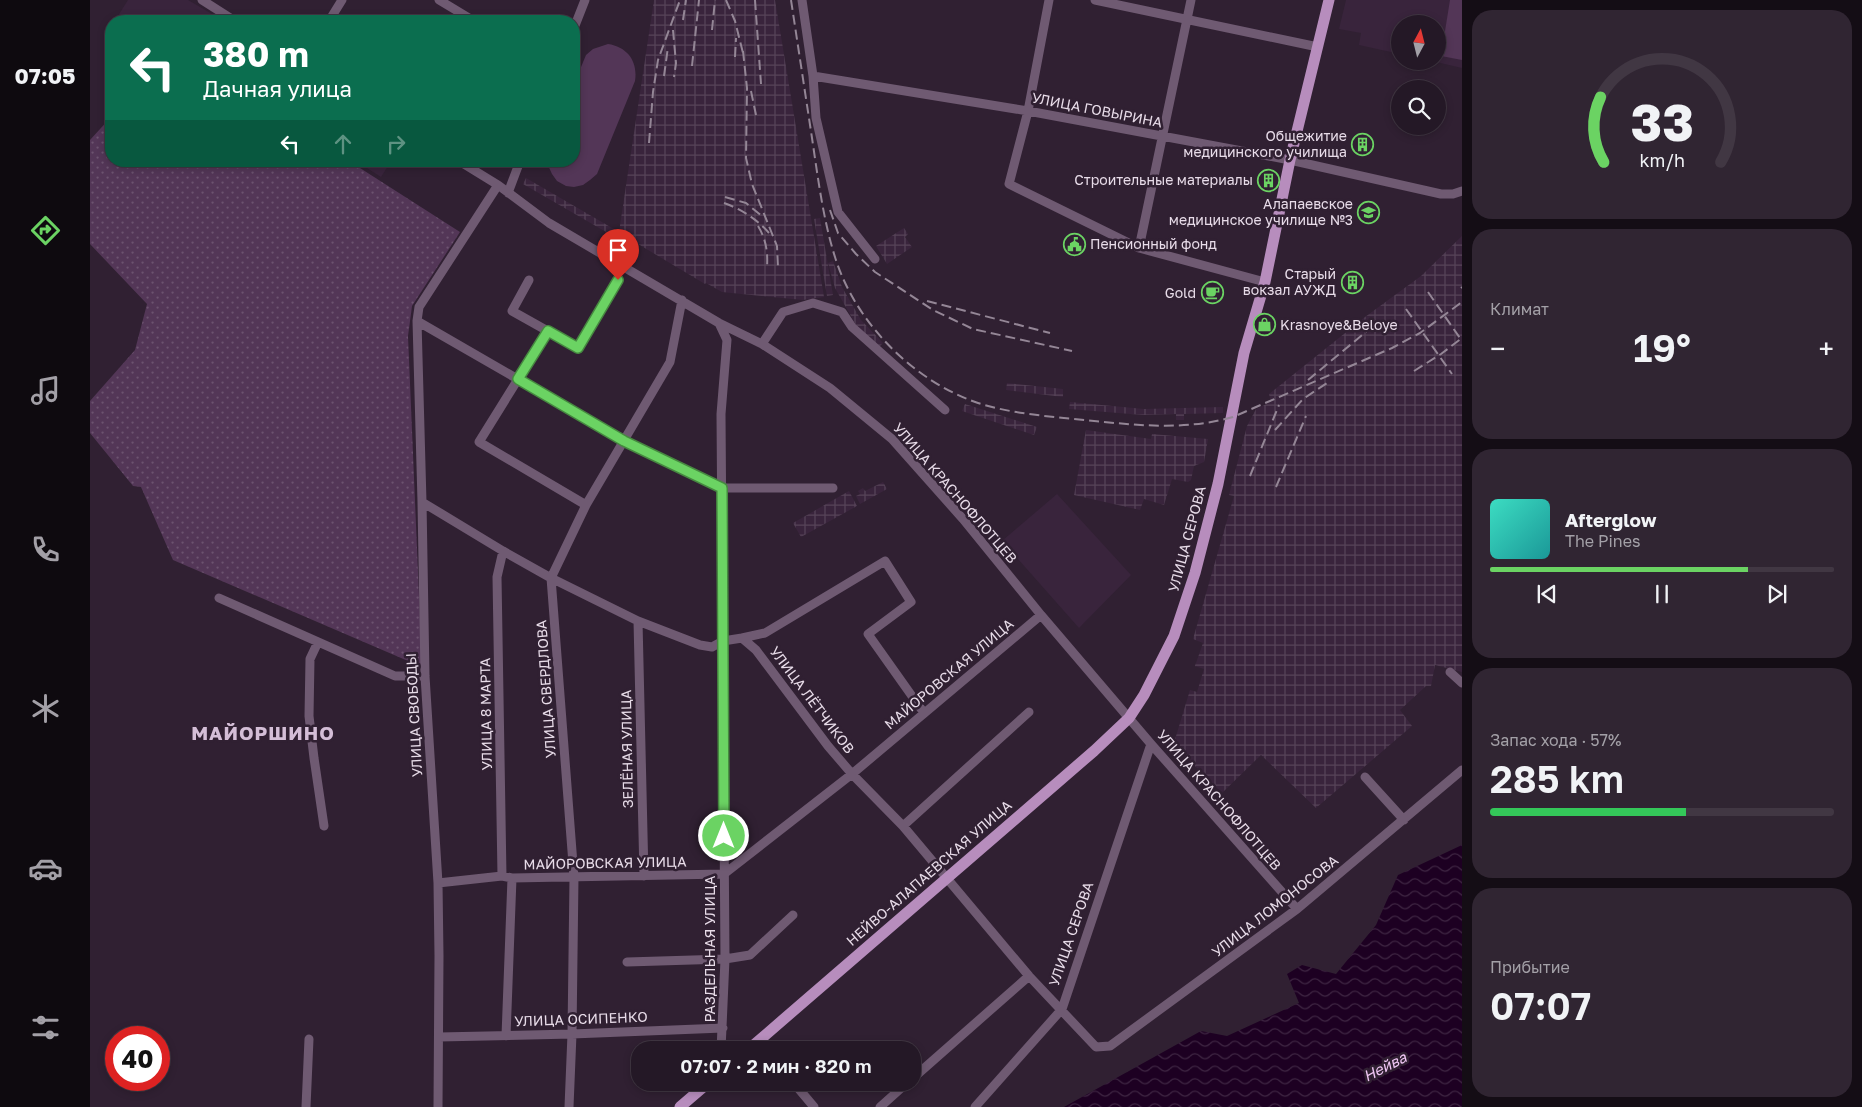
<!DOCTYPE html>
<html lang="ru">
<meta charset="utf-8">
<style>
body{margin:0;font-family:"Golos Text",sans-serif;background:#302532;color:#f1f3f6;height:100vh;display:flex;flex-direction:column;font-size:19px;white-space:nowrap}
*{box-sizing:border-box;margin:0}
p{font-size:16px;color:#a3a0a7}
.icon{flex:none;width:28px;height:28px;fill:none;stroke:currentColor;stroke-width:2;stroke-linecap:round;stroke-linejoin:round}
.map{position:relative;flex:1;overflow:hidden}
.panel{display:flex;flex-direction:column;gap:10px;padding:10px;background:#140d15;width:400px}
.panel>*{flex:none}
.guide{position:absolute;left:15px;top:15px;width:475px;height:152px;border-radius:20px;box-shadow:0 2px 8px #0003,0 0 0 1px #413743;background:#0b6e4f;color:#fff;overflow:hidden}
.needle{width:32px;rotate:7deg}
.buttons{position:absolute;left:1301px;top:15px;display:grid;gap:10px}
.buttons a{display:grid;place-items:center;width:55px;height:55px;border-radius:50%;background:#241826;box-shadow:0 2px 8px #0003,0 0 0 1px #413743;font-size:25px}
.speed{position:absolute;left:15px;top:1026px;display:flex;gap:10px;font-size:25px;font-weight:700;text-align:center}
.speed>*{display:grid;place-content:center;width:65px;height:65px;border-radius:50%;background:#241826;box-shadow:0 2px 8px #0003,0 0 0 1px #413743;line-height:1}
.speed .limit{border:8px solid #d22;background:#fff;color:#111}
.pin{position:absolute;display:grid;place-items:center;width:42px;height:42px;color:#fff;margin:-51px -21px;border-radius:50% 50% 50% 0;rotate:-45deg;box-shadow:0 0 5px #0007}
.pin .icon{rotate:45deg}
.me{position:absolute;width:55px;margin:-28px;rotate:0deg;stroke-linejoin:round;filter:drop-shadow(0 0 4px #0008)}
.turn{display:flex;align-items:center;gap:18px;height:105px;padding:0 15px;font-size:22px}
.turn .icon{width:65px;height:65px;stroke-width:2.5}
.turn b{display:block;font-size:35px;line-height:42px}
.lanes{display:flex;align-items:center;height:48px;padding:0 15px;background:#0003;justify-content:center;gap:25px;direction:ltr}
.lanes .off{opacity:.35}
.big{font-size:38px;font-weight:600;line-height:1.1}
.panel .widget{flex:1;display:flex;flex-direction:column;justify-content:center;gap:8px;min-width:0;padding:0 18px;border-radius:20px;background:#302532}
.panel .dial{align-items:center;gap:0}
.dial svg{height:130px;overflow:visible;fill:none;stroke:#413743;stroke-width:7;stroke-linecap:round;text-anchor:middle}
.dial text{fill:#f1f3f6;stroke:none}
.song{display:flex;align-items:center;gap:15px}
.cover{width:60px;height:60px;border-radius:8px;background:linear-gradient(135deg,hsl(170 70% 55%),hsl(180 70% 35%))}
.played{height:5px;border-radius:2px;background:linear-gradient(90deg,#6bd363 75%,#413743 75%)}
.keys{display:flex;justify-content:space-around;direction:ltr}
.heat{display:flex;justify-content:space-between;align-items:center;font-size:28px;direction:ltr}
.charge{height:8px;border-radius:4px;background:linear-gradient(90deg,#34c759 57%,#413743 0)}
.trip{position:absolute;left:541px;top:1041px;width:290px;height:50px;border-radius:20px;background:#241826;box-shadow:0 2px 8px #0003,0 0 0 1px #413743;font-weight:600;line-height:50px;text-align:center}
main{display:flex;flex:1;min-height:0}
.tab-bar{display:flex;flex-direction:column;width:90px;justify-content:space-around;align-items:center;background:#0e0a0f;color:#a3a0a7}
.tab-bar .icon{width:35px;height:35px}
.tab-bar .current{color:#6bd363}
.tab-bar b{font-size:22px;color:#f1f3f6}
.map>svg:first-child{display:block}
</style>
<main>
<nav class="tab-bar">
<b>07:05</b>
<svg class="icon current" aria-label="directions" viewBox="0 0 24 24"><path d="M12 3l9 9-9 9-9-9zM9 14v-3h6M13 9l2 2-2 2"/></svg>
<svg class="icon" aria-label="music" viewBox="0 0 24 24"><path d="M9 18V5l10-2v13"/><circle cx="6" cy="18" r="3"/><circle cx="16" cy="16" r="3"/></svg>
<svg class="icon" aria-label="phone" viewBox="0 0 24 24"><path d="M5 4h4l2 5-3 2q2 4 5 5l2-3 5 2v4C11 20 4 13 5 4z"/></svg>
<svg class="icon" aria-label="climate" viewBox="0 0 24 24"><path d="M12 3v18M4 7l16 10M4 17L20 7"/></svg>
<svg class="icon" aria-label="car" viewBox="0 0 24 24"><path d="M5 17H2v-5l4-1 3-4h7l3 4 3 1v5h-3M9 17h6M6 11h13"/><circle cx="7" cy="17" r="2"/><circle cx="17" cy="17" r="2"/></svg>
<svg class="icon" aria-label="filters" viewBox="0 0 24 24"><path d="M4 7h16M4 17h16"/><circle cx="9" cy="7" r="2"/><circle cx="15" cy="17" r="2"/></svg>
</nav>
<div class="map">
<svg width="1372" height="1107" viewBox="0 0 1372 1107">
<defs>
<pattern id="industrial-grid" width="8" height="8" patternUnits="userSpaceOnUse" patternTransform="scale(1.25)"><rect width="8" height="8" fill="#39243c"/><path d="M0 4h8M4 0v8" fill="none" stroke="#564358"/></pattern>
<pattern id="garden-dots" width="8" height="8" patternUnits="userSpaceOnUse" patternTransform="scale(1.25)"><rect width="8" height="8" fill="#533657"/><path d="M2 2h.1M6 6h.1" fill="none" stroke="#6c526f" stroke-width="1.8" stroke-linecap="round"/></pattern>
<pattern id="water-waves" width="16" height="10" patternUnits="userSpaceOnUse" patternTransform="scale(1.25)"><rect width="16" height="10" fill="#1d0022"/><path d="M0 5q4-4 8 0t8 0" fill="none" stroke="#3e2542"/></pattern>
</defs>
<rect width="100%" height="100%" fill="#302032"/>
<path fill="#39243c" d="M38 0H98L134 21H27L26 19Z
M1256 0H1372V68L1342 61H1348V24H1310V54L1269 45 1271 33 1249 29Z
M266 161H301L291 177Z
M967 494 1041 575 989 628 912 541Z"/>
<path fill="url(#industrial-grid)" d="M564 0H685L734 297 713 300 632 292 616 283 615 284 533 235 530 240 433 184 436 178 529 232Z
M730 218 743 295 737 296 724 219Z
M814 228 818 234 815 237 822 247 797 264 786 246Z
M1372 236V672L1345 665 1341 686H1336L1310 710 1322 726 1226 808 1171 755 1132 793 1095 756V750L1083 746 1100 690 1107 692 1114 669 1105 666 1113 643 1103 639 1144 496 1139 495 1157 426 1166 409 1181 402 1179 394 1275 317 1331 276Z
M743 261 752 287 771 320 793 343 788 348 766 325 745 288 738 263Z
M917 383 973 389V397L916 390Z
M980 402 1054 409 1133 407V413L1094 414V420H1086V414L1053 415 979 409Z
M875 404 947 427 944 435 872 411Z
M996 430 1061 439 1062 434 1118 439 1114 462 1104 466 1101 480 1098 482 1082 479 1074 505 1054 499 1050 510 984 495Z
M793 482 797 489 770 504 766 496 770 494 768 491 773 488 775 491Z
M759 491 767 506 711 537 703 523Z"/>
<path fill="url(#garden-dots)" d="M21 117V161H259L370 232 322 306 318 336 332 667 83 560 51 487 43 486 0 433V401L45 350 57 304 0 244V140Z"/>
<path fill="#533657" d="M1360 0H1372V60L1351 56Z
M518 44C538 47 548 62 545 81L507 174 500 180 493 185 484 187 476 186 467 181 462 174 456 161H484V84L496 55 503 49Z"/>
<path fill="url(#water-waves)" d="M1372 845V1107H974L1111 1031 1137 1036 1209 1003 1197 974 1212 965 1246 974 1286 925 1308 875Z"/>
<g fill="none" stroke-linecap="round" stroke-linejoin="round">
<path stroke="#6f5a72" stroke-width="9" d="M112 0 145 21
M349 0 384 21
M712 0 723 76 726 118 748 212 785 259
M959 0 938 111 919 184 1049 248 1175 282
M1005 0 1228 47
M239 21 252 0
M484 28 495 0
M723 76 938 111 1200 160 1351 194H1363L1372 191
M369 161 408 185 459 223 629 323 672 344 740 388 802 439 873 519 951 615 1061 744 1207 909
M418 193 430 161
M1049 248 1101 0
M439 280 422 311 488 348 528 280
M327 321 535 441 632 488H743
M629 323 637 340 631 414 635 959 631 1050
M458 331 389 442 496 505
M672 344 693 312 723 303 752 312 762 327 855 410
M332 502 413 551 461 578 548 621 610 645 622 647 633 641 652 638 666 650 738 746 762 774 813 826 939 976 1006 1047 1020 1046 1207 909 1372 770
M129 598 305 676H335
M548 621 554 876
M652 638 675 633 795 561 821 602 778 634 834 713
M228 642 220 659 219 716 224 758 234 826
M1360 672 1372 683
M1275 777 1314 820
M813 826 939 712
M412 876 407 577 413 551
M348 883 412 876 422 878 634 874 762 774 951 615
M537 962 635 959 660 955 703 915
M416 1036 422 878
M349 1037 482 1034 633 1028
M667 1042 674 1050
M822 1079 939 976
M703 1082 724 1107
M216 1107 219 1039
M348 1107 349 956 348 883 335 676 332 502 327 321 329 307 408 185
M479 1107 482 1034 484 877 461 578 496 505 580 362 592 300
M790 1107 818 1082
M885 1107 972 1009 1061 744"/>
<path stroke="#b78dbd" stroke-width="11" d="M658 1050 1004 751 1039 718 1054 695 1084 636 1105 573 1128 484 1154 353 1175 282 1200 160 1239 0
M590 1107 619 1082"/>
<path stroke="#948696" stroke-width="2" stroke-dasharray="10 5" stroke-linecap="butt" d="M636 0 645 21 654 57
M665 0 671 84
M701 0C708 46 715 92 722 138 728 178 733 219 745 257 765 322 823 381 888 403 916 412 945 415 974 418 1031 423 1087 433 1143 417L1302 348 1330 333 1372 302
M593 20 596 0
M583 30 586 63 584 77
M622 30 625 0
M653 51 657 88 656 158 662 184 687 246 688 268
M645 57 646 38
M602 66 609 0
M574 76 578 47
M661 91 666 115
M559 143 563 92 568 60 590 0
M635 197 656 203 673 217
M634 203C651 209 667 219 679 233
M740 210 748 233 766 254 785 272 843 310 883 329 982 351
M668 226C676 239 678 252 677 267
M1371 288 1372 287
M1338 292 1372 341
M837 301 960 333
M1316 309 1362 374
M1324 371 1351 354 1372 338
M1218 380 1277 331
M1185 430 1213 399 1240 381
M1160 476 1189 405
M1186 487 1216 416"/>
</g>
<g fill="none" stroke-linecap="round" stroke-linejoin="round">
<defs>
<path id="route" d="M528 280 488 348 458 331 428 379 534 441 632 488 634 836"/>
</defs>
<use href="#route" stroke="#468940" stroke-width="12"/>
<use href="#route" stroke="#6bd363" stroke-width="9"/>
</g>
<defs>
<symbol id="building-ring" viewBox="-11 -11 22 22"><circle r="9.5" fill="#302032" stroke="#6bd363" stroke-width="1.5"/><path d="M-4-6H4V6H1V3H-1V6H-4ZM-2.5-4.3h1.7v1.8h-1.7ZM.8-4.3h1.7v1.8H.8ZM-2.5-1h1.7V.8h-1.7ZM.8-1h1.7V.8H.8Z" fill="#6bd363"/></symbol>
<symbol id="university-ring" viewBox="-11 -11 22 22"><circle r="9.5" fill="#302032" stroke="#6bd363" stroke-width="1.5"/><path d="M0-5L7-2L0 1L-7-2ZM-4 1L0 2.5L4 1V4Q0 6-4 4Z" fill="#6bd363"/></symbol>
<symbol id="civic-ring" viewBox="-11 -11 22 22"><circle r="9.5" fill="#302032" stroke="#6bd363" stroke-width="1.5"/><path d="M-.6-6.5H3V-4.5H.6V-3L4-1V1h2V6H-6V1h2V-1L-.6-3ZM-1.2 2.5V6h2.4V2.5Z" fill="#6bd363"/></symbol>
<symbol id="cafe-ring" viewBox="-11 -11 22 22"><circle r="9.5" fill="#302032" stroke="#6bd363" stroke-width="1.5"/><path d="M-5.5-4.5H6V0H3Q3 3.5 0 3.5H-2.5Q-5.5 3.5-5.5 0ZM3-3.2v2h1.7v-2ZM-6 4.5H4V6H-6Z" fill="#6bd363"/></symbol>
<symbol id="shop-ring" viewBox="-11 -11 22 22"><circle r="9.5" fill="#302032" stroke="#6bd363" stroke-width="1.5"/><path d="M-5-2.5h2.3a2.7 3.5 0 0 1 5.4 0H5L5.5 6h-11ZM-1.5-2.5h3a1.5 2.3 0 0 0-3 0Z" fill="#6bd363"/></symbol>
</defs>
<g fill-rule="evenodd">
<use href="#building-ring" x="1260" y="132" width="25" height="25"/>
<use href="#building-ring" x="1166" y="168" width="25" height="25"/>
<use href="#university-ring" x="1266" y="200" width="25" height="25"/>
<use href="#civic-ring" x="972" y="232" width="25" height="25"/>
<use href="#building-ring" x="1250" y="270" width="25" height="25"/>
<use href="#cafe-ring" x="1110" y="280" width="25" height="25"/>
<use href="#shop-ring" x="1162" y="312" width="25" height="25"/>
</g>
<g text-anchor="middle" stroke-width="5" stroke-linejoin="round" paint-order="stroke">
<g font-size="14" fill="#e8dce9" stroke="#302032">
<text transform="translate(1007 110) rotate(11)" y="5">УЛИЦА ГОВЫРИНА</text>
<text transform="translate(865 493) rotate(49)" y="5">УЛИЦА КРАСНОФЛОТЦЕВ</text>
<text transform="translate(1097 539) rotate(-75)" y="5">УЛИЦА СЕРОВА</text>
<text transform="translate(859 674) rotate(-40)" y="5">МАЙОРОВСКАЯ УЛИЦА</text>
<text transform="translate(456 689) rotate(-94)" y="5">УЛИЦА СВЕРДЛОВА</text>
<text transform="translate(722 700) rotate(53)" y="5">УЛИЦА ЛЁТЧИКОВ</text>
<text transform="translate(396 714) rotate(-91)" y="5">УЛИЦА 8 МАРТА</text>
<text transform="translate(324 715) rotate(-93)" y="5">УЛИЦА СВОБОДЫ</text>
<text transform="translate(537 749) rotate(-91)" y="5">ЗЕЛЁНАЯ УЛИЦА</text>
<text transform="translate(1129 800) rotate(49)" y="5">УЛИЦА КРАСНОФЛОТЦЕВ</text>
<text transform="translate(515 863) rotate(-1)" y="5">МАЙОРОВСКАЯ УЛИЦА</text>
<text transform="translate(839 873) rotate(-41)" y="5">НЕЙВО-АЛАПАЕВСКАЯ УЛИЦА</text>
<text transform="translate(1185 906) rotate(-38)" y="5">УЛИЦА ЛОМОНОСОВА</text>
<text transform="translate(981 934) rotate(-71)" y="5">УЛИЦА СЕРОВА</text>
<text transform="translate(620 949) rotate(-90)" y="5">РАЗДЕЛЬНАЯ УЛИЦА</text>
<text transform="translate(491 1019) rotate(-2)" y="5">УЛИЦА ОСИПЕНКО</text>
</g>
<g font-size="14" fill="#e8dce9" stroke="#302032" text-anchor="end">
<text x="1257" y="141">Общежитие<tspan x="1257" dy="16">медицинского училища</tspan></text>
<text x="1163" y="185">Строительные материалы</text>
<text x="1263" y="209">Алапаевское<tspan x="1263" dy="16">медицинское училище №3</tspan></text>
<text x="1000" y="249" text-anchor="start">Пенсионный фонд</text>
<text x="1246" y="279">Старый<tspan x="1246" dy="16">вокзал АУЖД</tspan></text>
<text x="1106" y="298">Gold</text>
<text x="1190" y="330" text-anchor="start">Krasnoye&amp;Beloye</text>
</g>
<g font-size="15" font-style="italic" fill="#f1c7f6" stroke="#302032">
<text transform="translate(1295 1067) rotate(-27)" y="5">Нейва</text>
</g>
<g font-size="19" font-weight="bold" letter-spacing="1" fill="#d4bed7" stroke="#302032">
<text x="173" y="740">МАЙОРШИНО</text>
</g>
</g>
</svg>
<div class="buttons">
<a><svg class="needle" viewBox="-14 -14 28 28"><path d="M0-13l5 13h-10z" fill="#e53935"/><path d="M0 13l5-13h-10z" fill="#a3a0a7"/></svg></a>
<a><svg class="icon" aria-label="search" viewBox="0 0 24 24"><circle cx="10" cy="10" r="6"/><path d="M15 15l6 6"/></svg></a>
</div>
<div class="speed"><div class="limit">40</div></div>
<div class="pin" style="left:528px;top:280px;background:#d93025"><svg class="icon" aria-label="arrive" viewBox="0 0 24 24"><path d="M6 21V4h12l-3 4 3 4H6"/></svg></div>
<svg class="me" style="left:634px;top:836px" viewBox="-20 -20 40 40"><circle r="17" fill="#6bd363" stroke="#fff" stroke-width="3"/><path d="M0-11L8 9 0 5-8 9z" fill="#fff"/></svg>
<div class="trip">07:07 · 2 мин · 820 m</div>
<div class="guide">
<div class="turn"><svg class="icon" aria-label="left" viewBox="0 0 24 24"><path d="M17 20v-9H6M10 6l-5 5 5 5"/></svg><div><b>380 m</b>Дачная улица</div></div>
<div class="lanes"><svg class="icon" aria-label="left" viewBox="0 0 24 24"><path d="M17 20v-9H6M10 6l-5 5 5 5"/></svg><svg class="icon off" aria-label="ahead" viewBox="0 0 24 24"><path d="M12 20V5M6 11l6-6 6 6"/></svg><svg class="icon off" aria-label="right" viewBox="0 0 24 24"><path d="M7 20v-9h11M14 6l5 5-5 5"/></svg></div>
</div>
</div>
<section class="panel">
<div class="widget dial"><svg viewBox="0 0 100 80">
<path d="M14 69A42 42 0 1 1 86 69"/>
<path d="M14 69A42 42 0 0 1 12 29" stroke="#6bd363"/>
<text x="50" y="56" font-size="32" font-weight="700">33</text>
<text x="50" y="72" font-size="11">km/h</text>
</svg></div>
<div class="widget"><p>Климат</p>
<div class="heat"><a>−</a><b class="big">19°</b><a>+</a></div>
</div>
<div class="widget">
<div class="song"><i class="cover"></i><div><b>Afterglow</b><p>The Pines</p></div></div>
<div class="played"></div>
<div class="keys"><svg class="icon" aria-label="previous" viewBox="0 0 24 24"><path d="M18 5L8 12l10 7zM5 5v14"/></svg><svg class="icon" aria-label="pause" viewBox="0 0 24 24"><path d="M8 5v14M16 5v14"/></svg><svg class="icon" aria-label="next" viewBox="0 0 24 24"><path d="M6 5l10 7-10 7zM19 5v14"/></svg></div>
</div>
<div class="widget"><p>Запас хода · 57%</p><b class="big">285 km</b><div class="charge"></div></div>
<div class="widget"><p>Прибытие</p><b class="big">07:07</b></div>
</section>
</main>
